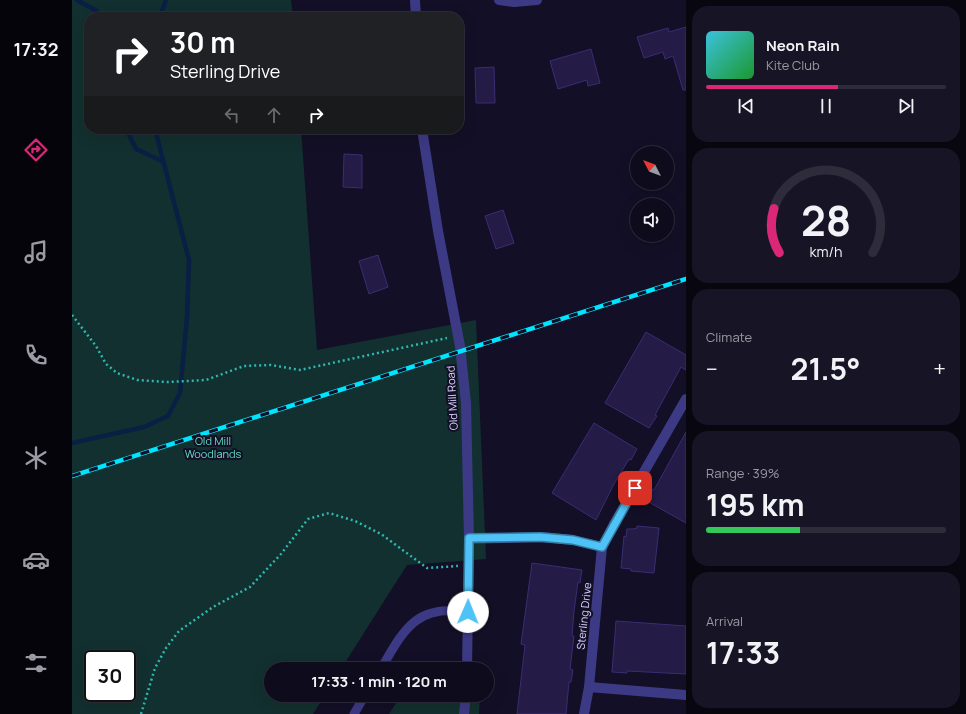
<!DOCTYPE html>
<meta charset="utf-8">
<style>
body{margin:0;font-family:Manrope,sans-serif;background:#171425;color:#f1f3f6;height:100vh;display:flex;flex-direction:column;font-size:15px;white-space:nowrap}
*{box-sizing:border-box;margin:0}
p{font-size:13px;color:#9b9ba3}
.icon{flex:none;width:22px;height:22px;fill:none;stroke:currentColor;stroke-width:2;stroke-linecap:round;stroke-linejoin:round}
.map{position:relative;flex:1;overflow:hidden}
.sheet{display:flex;flex-direction:column;gap:6px;padding:6px;background:#08060f;width:280px}
.sheet>*{flex:none}
.top-card{position:absolute;left:12px;top:12px;width:380px;height:122px;border-radius:16px;box-shadow:0 4px 16px #0002,0 0 0 1px #2e2b3b;background:#202124;color:#fff;overflow:hidden}
.needle{width:26px;rotate:312deg}
.controls{position:absolute;left:558px;top:146px;display:grid;gap:8px}
.controls a{display:grid;place-items:center;width:44px;height:44px;border-radius:50%;background:#0e0b1c;box-shadow:0 4px 16px #0002,0 0 0 1px #2e2b3b;font-size:20px}
.speed{position:absolute;left:12px;top:650px;display:flex;gap:8px;font-size:20px;font-weight:700;text-align:center}
.speed>*{display:grid;place-content:center;width:52px;height:52px;border-radius:50%;background:#0e0b1c;box-shadow:0 4px 16px #0002,0 0 0 1px #2e2b3b;line-height:1}
.speed .limit{border:2px solid #111;border-radius:6px;background:#fff;color:#111}
.pin{position:absolute;display:grid;place-items:center;width:34px;height:34px;color:#fff;margin:-17px;border-radius:8px;box-shadow:0 2px 6px #0006}
.me{position:absolute;width:44px;margin:-22px;rotate:1deg;stroke-linejoin:round;filter:drop-shadow(0 0 3px #0008)}
.turn{display:flex;align-items:center;gap:14px;height:84px;padding:0 20px;font-size:18px}
.turn .icon{width:52px;height:52px;stroke-width:2.5}
.turn b{display:block;font-size:28px;line-height:34px}
.lanes{display:flex;align-items:center;height:38px;padding:0 20px;background:#0003;justify-content:center;gap:20px;direction:ltr}
.lanes .off{opacity:.35}
.big{font-size:30px;font-weight:700;line-height:1.1}
.sheet .widget{flex:1;display:flex;flex-direction:column;justify-content:center;gap:6px;min-width:0;padding:0 14px;border-radius:16px;background:#171425}
.sheet .dial{align-items:center;gap:0}
.dial svg{height:104px;overflow:visible;fill:none;stroke:#2e2b3b;stroke-width:7;stroke-linecap:round;text-anchor:middle}
.dial text{fill:#f1f3f6;stroke:none}
.song{display:flex;align-items:center;gap:12px}
.cover{width:48px;height:48px;border-radius:6px;background:linear-gradient(135deg,hsl(190 70% 55%),hsl(130 70% 35%))}
.played{height:4px;border-radius:2px;background:linear-gradient(90deg,#db2777 55%,#2e2b3b 55%)}
.keys{display:flex;justify-content:space-around;direction:ltr}
.heat{display:flex;justify-content:space-between;align-items:center;font-size:22px;direction:ltr}
.charge{height:6px;border-radius:3px;background:linear-gradient(90deg,#34c759 39%,#2e2b3b 0)}
.trip{position:absolute;left:192px;top:662px;width:230px;height:40px;border-radius:20px;background:#0e0b1c;box-shadow:0 4px 16px #0002,0 0 0 1px #2e2b3b;font-weight:700;line-height:40px;text-align:center}
main{display:flex;flex:1;min-height:0}
.dock{display:flex;flex-direction:column;width:72px;justify-content:space-around;align-items:center;background:#06040b;color:#9b9ba3}
.dock .icon{width:28px;height:28px}
.dock .on{color:#db2777}
.dock b{font-size:18px;color:#f1f3f6}
.map>svg:first-child{display:block}
</style>
<main>
<nav class="dock">
<b>17:32</b>
<svg class="icon on" aria-label="directions" viewBox="0 0 24 24"><path d="M12 3l9 9-9 9-9-9zM9 14v-3h6M13 9l2 2-2 2"/></svg>
<svg class="icon" aria-label="music" viewBox="0 0 24 24"><path d="M9 18V5l10-2v13"/><circle cx="6" cy="18" r="3"/><circle cx="16" cy="16" r="3"/></svg>
<svg class="icon" aria-label="phone" viewBox="0 0 24 24"><path d="M5 4h4l2 5-3 2q2 4 5 5l2-3 5 2v4C11 20 4 13 5 4z"/></svg>
<svg class="icon" aria-label="climate" viewBox="0 0 24 24"><path d="M12 3v18M4 7l16 10M4 17L20 7"/></svg>
<svg class="icon" aria-label="car" viewBox="0 0 24 24"><path d="M5 17H2v-5l4-1 3-4h7l3 4 3 1v5h-3M9 17h6M6 11h13"/><circle cx="7" cy="17" r="2"/><circle cx="17" cy="17" r="2"/></svg>
<svg class="icon" aria-label="filters" viewBox="0 0 24 24"><path d="M4 7h16M4 17h16"/><circle cx="9" cy="7" r="2"/><circle cx="15" cy="17" r="2"/></svg>
</nav>
<div class="map">
<svg width="614" height="714" viewBox="0 0 614 714">
<rect width="100%" height="100%" fill="#130f26"/>
<path fill="#12302f" fill-rule="evenodd" d="M0 0H219L221 17H17V129H229L245 350 404 320 414 559 335 565 269 669H199V695H253L241 714H0ZM21 659H55V693H21Z
M329 695H408L407 714H317Z"/>
<g fill="none" stroke-linecap="round" stroke-linejoin="round">
<path stroke="#0a1f44" stroke-width="4.5" d="M5 0 25 11 31 17
M88 17 94 0
M54 129 64 149 92 162
M0 443 72 427 96 416 108 393 115 317 117 260 83 129"/>
</g>
<path fill="#241b47" stroke="#3b2d73" d="M614 27V90H611L601 56 593 59 591 52 572 58 565 37 596 28 597 32Z
M519 49 528 83 516 86 515 80 486 89 478 61Z
M422 67 423 103H404L403 68Z
M272 154 290 155V188L271 187Z
M431 210 442 243 424 249 413 216Z
M306 255 316 287 297 294 287 261Z
M574 332 614 355V370L609 367 583 415 585 416 577 428 533 403Z
M522 423 565 449 559 460 557 459 542 484 524 520 480 493Z
M614 432V523L573 500 580 489 582 490Z
M565 526 587 528 582 573 559 571V569L549 568 552 536 554 537 555 529H561L565 528Z
M460 563 510 570 508 583 506 582 502 611 500 636H502L498 669 501 670 499 682H497L494 714H445L453 645 449 644Z
M544 621 614 626V674L555 671V673L540 672Z"/>
<g fill="none" stroke-linecap="round" stroke-linejoin="round">
<path stroke="#2fb8b0" stroke-width="2.5" stroke-dasharray="2 3" stroke-linecap="butt" d="M0 315 24 346 34 364 45 373 65 380 95 382 134 380 172 366 199 365 228 370 375 338
M69 714 83 668 94 648 107 631 141 607 178 587 209 554 236 519 257 513 283 521 309 534 355 568 386 566"/>
<path stroke="#3d3a85" stroke-width="9" d="M309 669C332 629 344 604 396 612
M282 714 293 695"/>
<path stroke="#3d3a85" stroke-width="10" d="M343 0 344 17
M427 0 442 2 465 0
M350 129 366 231 388 346 394 403 397 539 395 669
M397 539 469 537 501 540 530 547
M517 687 614 695
M392 714 394 695
M512 714 517 687 530 547 542 524 614 399"/>
<defs>
<path id="rail" d="M0 476 614 279"/>
</defs>
<use href="#rail" stroke="#00e5ff" stroke-width="4.5"/>
<use href="#rail" stroke="#130f26" stroke-width="3" stroke-dasharray="9" stroke-linecap="butt"/>
</g>
<g fill="none" stroke-linecap="round" stroke-linejoin="round">
<defs>
<path id="route" d="M396 612 397 538 468 537 501 540 530 547 563 488"/>
</defs>
<use href="#route" stroke="#337fa1" stroke-width="10"/>
<use href="#route" stroke="#4fc3f7" stroke-width="7"/>
</g>
<g text-anchor="middle" stroke-width="4" stroke-linejoin="round" paint-order="stroke">
<g font-size="11" fill="#d9d4ff" stroke="#130f26">
<text transform="translate(380 398) rotate(-93)" y="4">Old Mill Road</text>
<text transform="translate(512 616) rotate(-84)" y="4">Sterling Drive</text>
</g>
<g font-size="11" fill="#5fe0c0" stroke="#130f26">
<text x="141" y="445">Old Mill<tspan x="141" dy="13">Woodlands</tspan></text>
</g>
</g>
</svg>
<div class="controls">
<a><svg class="needle" viewBox="-14 -14 28 28"><path d="M0-13l5 13h-10z" fill="#e53935"/><path d="M0 13l5-13h-10z" fill="#9b9ba3"/></svg></a>
<a><svg class="icon" aria-label="sound" viewBox="0 0 24 24"><path d="M4 9h4l5-4v14l-5-4H4zM17 9q2 3 0 6"/></svg></a>
</div>
<div class="speed"><div class="limit">30</div></div>
<div class="pin" style="left:563px;top:488px;background:#d93025"><svg class="icon" aria-label="arrive" viewBox="0 0 24 24"><path d="M6 21V4h12l-3 4 3 4H6"/></svg></div>
<svg class="me" style="left:396px;top:612px" viewBox="-20 -20 40 40"><circle r="19" fill="#fff"/><path d="M0-13L10 11 0 6-10 11z" fill="#4fc3f7"/></svg>
<div class="trip">17:33 · 1 min · 120 m</div>
<div class="top-card">
<div class="turn"><svg class="icon" aria-label="right" viewBox="0 0 24 24"><path d="M7 20v-9h11M14 6l5 5-5 5"/></svg><div><b>30 m</b>Sterling Drive</div></div>
<div class="lanes"><svg class="icon off" aria-label="left" viewBox="0 0 24 24"><path d="M17 20v-9H6M10 6l-5 5 5 5"/></svg><svg class="icon off" aria-label="ahead" viewBox="0 0 24 24"><path d="M12 20V5M6 11l6-6 6 6"/></svg><svg class="icon" aria-label="right" viewBox="0 0 24 24"><path d="M7 20v-9h11M14 6l5 5-5 5"/></svg></div>
</div>
</div>
<section class="sheet">
<div class="widget">
<div class="song"><i class="cover"></i><div><b>Neon Rain</b><p>Kite Club</p></div></div>
<div class="played"></div>
<div class="keys"><svg class="icon" aria-label="previous" viewBox="0 0 24 24"><path d="M18 5L8 12l10 7zM5 5v14"/></svg><svg class="icon" aria-label="pause" viewBox="0 0 24 24"><path d="M8 5v14M16 5v14"/></svg><svg class="icon" aria-label="next" viewBox="0 0 24 24"><path d="M6 5l10 7-10 7zM19 5v14"/></svg></div>
</div>
<div class="widget dial"><svg viewBox="0 0 100 80">
<path d="M14 69A42 42 0 1 1 86 69"/>
<path d="M14 69A42 42 0 0 1 10 35" stroke="#db2777"/>
<text x="50" y="56" font-size="32" font-weight="700">28</text>
<text x="50" y="72" font-size="11">km/h</text>
</svg></div>
<div class="widget"><p>Climate</p>
<div class="heat"><a>−</a><b class="big">21.5°</b><a>+</a></div>
</div>
<div class="widget"><p>Range · 39%</p><b class="big">195 km</b><div class="charge"></div></div>
<div class="widget"><p>Arrival</p><b class="big">17:33</b></div>
</section>
</main>
